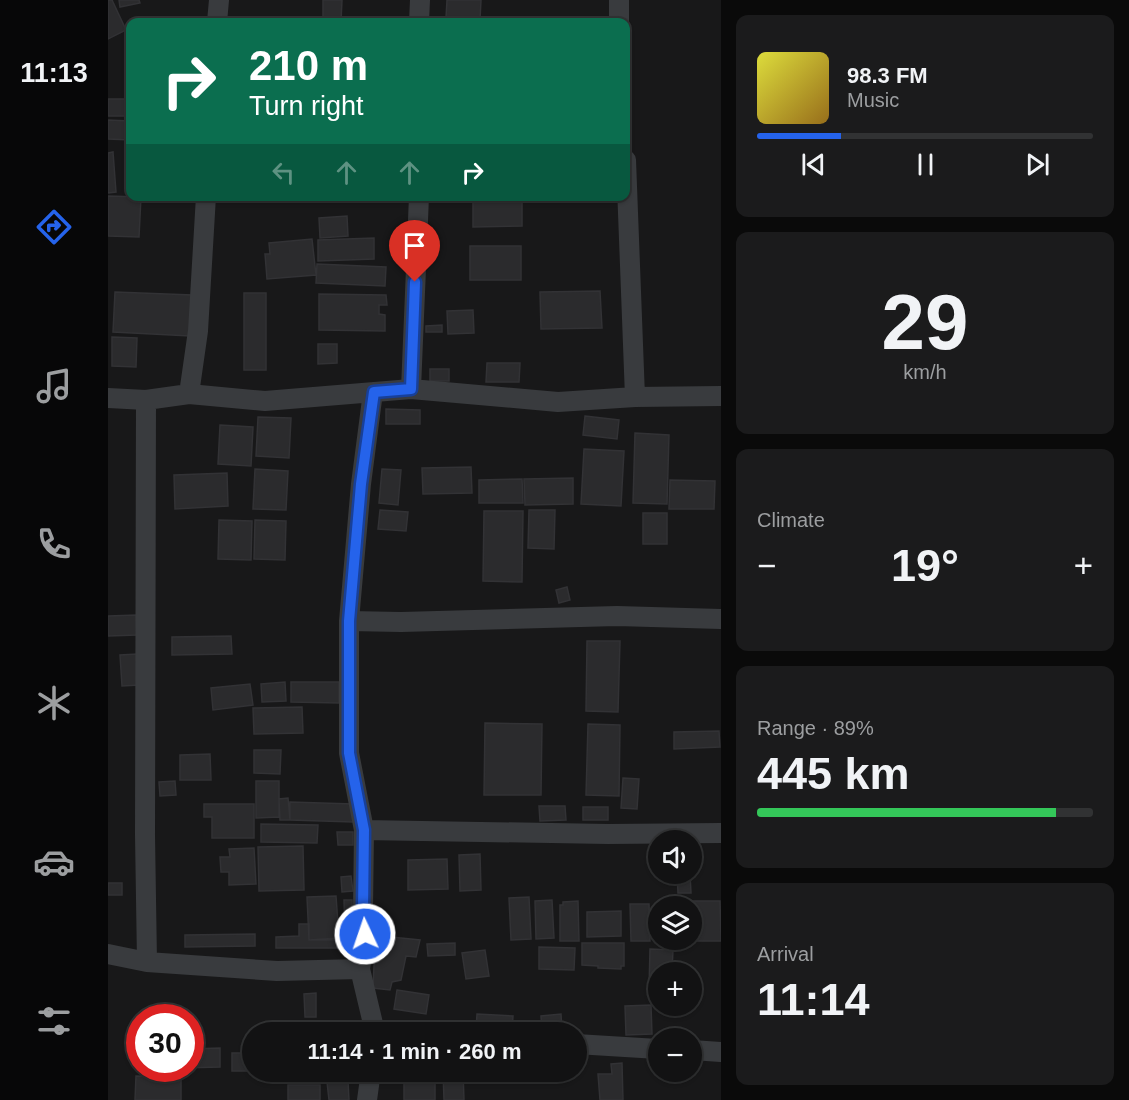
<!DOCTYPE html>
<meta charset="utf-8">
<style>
body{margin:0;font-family:Helvetica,sans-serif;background:#1b1b1c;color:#f1f3f6;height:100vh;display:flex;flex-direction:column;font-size:22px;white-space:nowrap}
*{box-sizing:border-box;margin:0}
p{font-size:20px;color:#9c9ea0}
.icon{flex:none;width:33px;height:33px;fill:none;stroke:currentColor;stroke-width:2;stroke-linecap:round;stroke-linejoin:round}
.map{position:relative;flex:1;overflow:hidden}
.drawer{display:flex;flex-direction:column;gap:15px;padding:15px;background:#0a0a0a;width:408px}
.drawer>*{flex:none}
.hud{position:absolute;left:18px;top:18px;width:504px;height:183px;border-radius:12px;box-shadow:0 2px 4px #0004,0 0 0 2px #313233;background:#0b6e4f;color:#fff;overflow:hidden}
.tools{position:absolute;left:540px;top:830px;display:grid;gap:12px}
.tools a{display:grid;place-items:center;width:54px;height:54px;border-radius:50%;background:#121213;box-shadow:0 2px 4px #0004,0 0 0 2px #313233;font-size:30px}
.speed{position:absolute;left:18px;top:1004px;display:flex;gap:12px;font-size:30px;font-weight:700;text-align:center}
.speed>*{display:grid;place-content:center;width:78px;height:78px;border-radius:50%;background:#121213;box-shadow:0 2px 4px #0004,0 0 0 2px #313233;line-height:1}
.speed .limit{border:9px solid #d22;background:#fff;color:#111}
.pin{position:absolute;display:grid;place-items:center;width:51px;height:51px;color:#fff;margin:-62px -26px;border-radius:50% 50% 50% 0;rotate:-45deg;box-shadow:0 0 6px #0007}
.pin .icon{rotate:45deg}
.me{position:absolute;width:66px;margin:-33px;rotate:357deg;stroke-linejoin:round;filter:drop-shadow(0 0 4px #0008)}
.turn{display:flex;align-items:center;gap:21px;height:126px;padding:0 24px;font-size:27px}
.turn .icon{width:78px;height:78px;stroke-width:2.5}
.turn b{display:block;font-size:42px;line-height:51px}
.lanes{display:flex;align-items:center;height:57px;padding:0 24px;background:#0003;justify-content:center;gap:30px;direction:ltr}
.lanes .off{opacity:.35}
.big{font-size:45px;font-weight:800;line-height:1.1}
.drawer .widget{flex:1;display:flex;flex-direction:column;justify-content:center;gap:9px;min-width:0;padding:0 21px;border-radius:12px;background:#1b1b1c}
.drawer .dial{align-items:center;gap:0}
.dial b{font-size:78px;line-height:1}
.song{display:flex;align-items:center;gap:18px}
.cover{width:72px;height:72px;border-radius:9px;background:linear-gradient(135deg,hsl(60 70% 55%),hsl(40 70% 35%))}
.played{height:6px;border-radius:3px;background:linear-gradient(90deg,#2563eb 25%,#313233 25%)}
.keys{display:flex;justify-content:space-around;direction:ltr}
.heat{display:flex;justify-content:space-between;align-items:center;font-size:33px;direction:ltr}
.charge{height:9px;border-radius:4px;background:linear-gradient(90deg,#34c759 89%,#313233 0)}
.trip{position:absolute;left:134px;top:1022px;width:345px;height:60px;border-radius:30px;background:#121213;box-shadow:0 2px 4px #0004,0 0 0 2px #313233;font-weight:800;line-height:60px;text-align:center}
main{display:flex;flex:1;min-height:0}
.tab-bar{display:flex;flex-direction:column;width:108px;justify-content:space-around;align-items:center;background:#070708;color:#9c9ea0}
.tab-bar .icon{width:42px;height:42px}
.tab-bar .active{color:#2563eb}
.tab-bar b{font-size:27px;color:#f1f3f6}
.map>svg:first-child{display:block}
</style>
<main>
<nav class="tab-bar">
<b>11:13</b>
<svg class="icon active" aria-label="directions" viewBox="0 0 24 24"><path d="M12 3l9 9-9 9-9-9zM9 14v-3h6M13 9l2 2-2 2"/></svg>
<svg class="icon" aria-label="music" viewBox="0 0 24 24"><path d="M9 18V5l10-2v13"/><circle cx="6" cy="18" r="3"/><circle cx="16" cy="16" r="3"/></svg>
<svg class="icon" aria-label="phone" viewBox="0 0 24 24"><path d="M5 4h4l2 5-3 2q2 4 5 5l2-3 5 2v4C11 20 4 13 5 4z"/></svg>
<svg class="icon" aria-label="climate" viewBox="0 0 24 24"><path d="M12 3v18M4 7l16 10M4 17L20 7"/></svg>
<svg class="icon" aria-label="car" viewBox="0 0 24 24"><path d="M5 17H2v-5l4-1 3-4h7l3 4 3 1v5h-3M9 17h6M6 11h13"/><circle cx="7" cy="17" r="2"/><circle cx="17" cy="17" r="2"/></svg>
<svg class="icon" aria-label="filters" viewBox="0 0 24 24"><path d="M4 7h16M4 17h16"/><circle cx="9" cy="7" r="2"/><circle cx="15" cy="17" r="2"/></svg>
</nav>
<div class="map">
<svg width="613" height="1100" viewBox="0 0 613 1100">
<rect width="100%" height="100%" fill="#181819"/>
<path fill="#2b2b2d" stroke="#323235" stroke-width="1.5" d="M0 0H4L18 30 0 39Z
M11 0H31L32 3 12 7Z
M215 0H234L233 22H215Z
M339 0H373L372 20 338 18Z
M0 99H22V116H0Z
M0 120 22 121V140L0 139Z
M5 152 8 192 0 193V153Z
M0 196 33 197 31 237 0 236Z
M414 199V226L365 227V200Z
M239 216 240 236 212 238 211 218Z
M266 238V259L210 261V240Z
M204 239 208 275 159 279 157 254H162L161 243Z
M362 246H413V280H362Z
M209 264 278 267 277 286 208 283Z
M492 291 494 328 433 329 432 292Z
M7 292 84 295 82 336 5 332Z
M136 293H158V370H136Z
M211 294 278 295 279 305H271V314L277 315V331L211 330Z
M365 310 366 333 340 334 339 311Z
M334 325V332H318V326Z
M4 337 29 338 28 367 4 366Z
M210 344H229V363L210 364Z
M379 363H412L411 382H378Z
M322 369H341V381H322Z
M278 409 312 410V424H278Z
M477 416 511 420 509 439 475 435Z
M150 417 183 418 181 458 148 456Z
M112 425 145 427 143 466 110 464Z
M527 433 561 435 559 504 525 503Z
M476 449 516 451 513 506 473 504Z
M363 467 364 493 315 494 314 468Z
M147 469 180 471 178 510 145 509Z
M274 469 293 470 290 505 271 503Z
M119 473 120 506 67 509 66 475Z
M465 478V504L417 505 416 479Z
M414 479 415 503H371V480Z
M562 480 607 481 606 509H561Z
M272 510 300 512 298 531 270 529Z
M421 510H447L446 549 420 548Z
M376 511H415L414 582 375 581Z
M535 513H559V544H535Z
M111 520 144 521 143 560 110 559Z
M147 520 178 521 177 560 146 559Z
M459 587 462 600 451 603 448 590Z
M28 615 29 635 0 636V616Z
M123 636 124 654 64 655V637Z
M479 641H512L510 712 478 711Z
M29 654 31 685 14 686 12 655Z
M177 682 178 701 154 702 153 684Z
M183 682H231V703L183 702Z
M142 684 145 705 105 710 103 688Z
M194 707 195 733 146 734 145 708Z
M377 723 434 724 433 795H376Z
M480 724 512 725 511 796 478 795Z
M611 731 612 747 566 749V732Z
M146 750H173L172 774 146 773Z
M102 754 103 780H72V755Z
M515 778 531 779 529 809 513 808Z
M67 781 68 795 52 796 51 782Z
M148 781H171V817L148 818Z
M180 798 182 820H172L171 799Z
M182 802 245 804V822L182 820Z
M96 804H146V838H104V817H96Z
M431 806H457L458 820 432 821Z
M475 807H500V820H475Z
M153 824 210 825 209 843 153 842Z
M229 832H245V845H230Z
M195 846 196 890 151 891 150 847Z
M146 848 148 884 121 885V872H113L112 857H122L121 849Z
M372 854 373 890 352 891 351 855Z
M339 859 340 889 300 890V860Z
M569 873H582L583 893H570Z
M243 876 245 891 234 892 233 877Z
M0 883H14V895H0Z
M228 896 231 938 201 940 199 897Z
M421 897 423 939 403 940 401 898Z
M236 900H244L245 941 234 948H168V937L191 936V924H201V940H237Z
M444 900 446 938 428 939 427 901Z
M470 901 471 941H452V905H455V902Z
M574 901H612L613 941H575V939H584V906H574Z
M522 904H541L542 941H523Z
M513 911V936L479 937V912Z
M147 934V946L77 947V935Z
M273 936 312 940 308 957 298 956 293 980 284 982 282 990 265 988 266 965Z
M347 943V955L320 956 319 944Z
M474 943H516V966H513V969L490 968V966L474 965Z
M431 947 467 948 466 970 431 969Z
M542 949 565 950 564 972H550V990L541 989Z
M377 950 381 976 358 979 354 953Z
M289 990 321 995 318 1014 286 1009Z
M208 993V1017H197L196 994Z
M543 1005 544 1034 518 1035 517 1006Z
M369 1014 405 1016 404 1032 368 1030Z
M453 1014 454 1031 434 1032 433 1016Z
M30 1040 32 1068H44V1071L30 1072Z
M112 1048V1067L73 1068H82V1049Z
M124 1053H144L145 1071H124Z
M514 1063 515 1100H492L490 1074H504L503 1064Z
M335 1071H355L356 1100H336Z
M296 1074H327V1100H296Z
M28 1076 73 1077V1100H27Z
M240 1081 241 1100H221L219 1082Z
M180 1085H212V1100H180Z"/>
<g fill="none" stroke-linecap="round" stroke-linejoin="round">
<path stroke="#393b3e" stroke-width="20" d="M511 0V22
M109 22 111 0
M311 22 312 0
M518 160 527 397
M303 389 311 196
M265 392 253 484 241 621V753L256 830 255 910 257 934 252 969 267 1032
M81 394 90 331 98 196
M0 398 38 400 81 394 157 401 303 389 450 402 527 397 613 396
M38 400 37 835 39 962
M241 621 293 622 509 616 613 619
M256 830 500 834 613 833
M0 954 39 962 169 971 252 969
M267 1029 293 1032
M468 1044 550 1049
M584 1050 613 1052
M259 1100 263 1071"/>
</g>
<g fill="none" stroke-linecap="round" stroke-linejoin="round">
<defs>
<path id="route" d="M257 934 255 910 256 830 241 753V621L253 484 266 392 303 389 307 282"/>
</defs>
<use href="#route" stroke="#184099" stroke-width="15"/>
<use href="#route" stroke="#2563eb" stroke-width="10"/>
</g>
</svg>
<div class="tools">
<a><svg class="icon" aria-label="sound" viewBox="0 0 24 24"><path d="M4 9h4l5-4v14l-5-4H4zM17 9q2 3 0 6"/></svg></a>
<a><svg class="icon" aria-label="layers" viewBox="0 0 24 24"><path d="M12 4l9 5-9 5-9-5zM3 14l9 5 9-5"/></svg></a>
<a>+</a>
<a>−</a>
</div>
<div class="speed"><div class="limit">30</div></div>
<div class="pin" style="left:307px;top:282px;background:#d93025"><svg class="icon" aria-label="arrive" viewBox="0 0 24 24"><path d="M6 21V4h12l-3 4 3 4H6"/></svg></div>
<svg class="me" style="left:257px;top:934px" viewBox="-20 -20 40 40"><circle r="17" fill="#2563eb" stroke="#fff" stroke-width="3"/><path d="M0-11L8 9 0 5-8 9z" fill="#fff"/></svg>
<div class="trip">11:14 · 1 min · 260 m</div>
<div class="hud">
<div class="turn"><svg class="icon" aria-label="right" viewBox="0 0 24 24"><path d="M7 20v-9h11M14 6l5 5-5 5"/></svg><div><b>210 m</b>Turn right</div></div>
<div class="lanes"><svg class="icon off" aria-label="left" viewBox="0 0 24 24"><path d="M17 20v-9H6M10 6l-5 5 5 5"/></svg><svg class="icon off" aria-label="ahead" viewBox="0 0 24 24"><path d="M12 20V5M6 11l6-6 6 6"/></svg><svg class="icon off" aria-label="ahead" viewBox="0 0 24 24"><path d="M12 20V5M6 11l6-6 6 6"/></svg><svg class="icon" aria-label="right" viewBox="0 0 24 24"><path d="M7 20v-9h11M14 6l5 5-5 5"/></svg></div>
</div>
</div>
<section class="drawer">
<div class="widget">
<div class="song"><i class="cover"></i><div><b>98.3 FM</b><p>Music</p></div></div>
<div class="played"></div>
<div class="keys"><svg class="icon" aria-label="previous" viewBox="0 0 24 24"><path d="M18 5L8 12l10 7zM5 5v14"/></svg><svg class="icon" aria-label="pause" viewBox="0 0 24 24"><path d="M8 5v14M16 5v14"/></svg><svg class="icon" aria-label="next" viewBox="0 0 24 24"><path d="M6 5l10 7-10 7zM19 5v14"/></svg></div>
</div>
<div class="widget dial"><b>29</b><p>km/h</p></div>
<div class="widget"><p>Climate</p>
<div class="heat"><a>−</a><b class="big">19°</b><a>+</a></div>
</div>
<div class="widget"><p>Range · 89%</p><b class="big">445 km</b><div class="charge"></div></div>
<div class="widget"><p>Arrival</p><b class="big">11:14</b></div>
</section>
</main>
